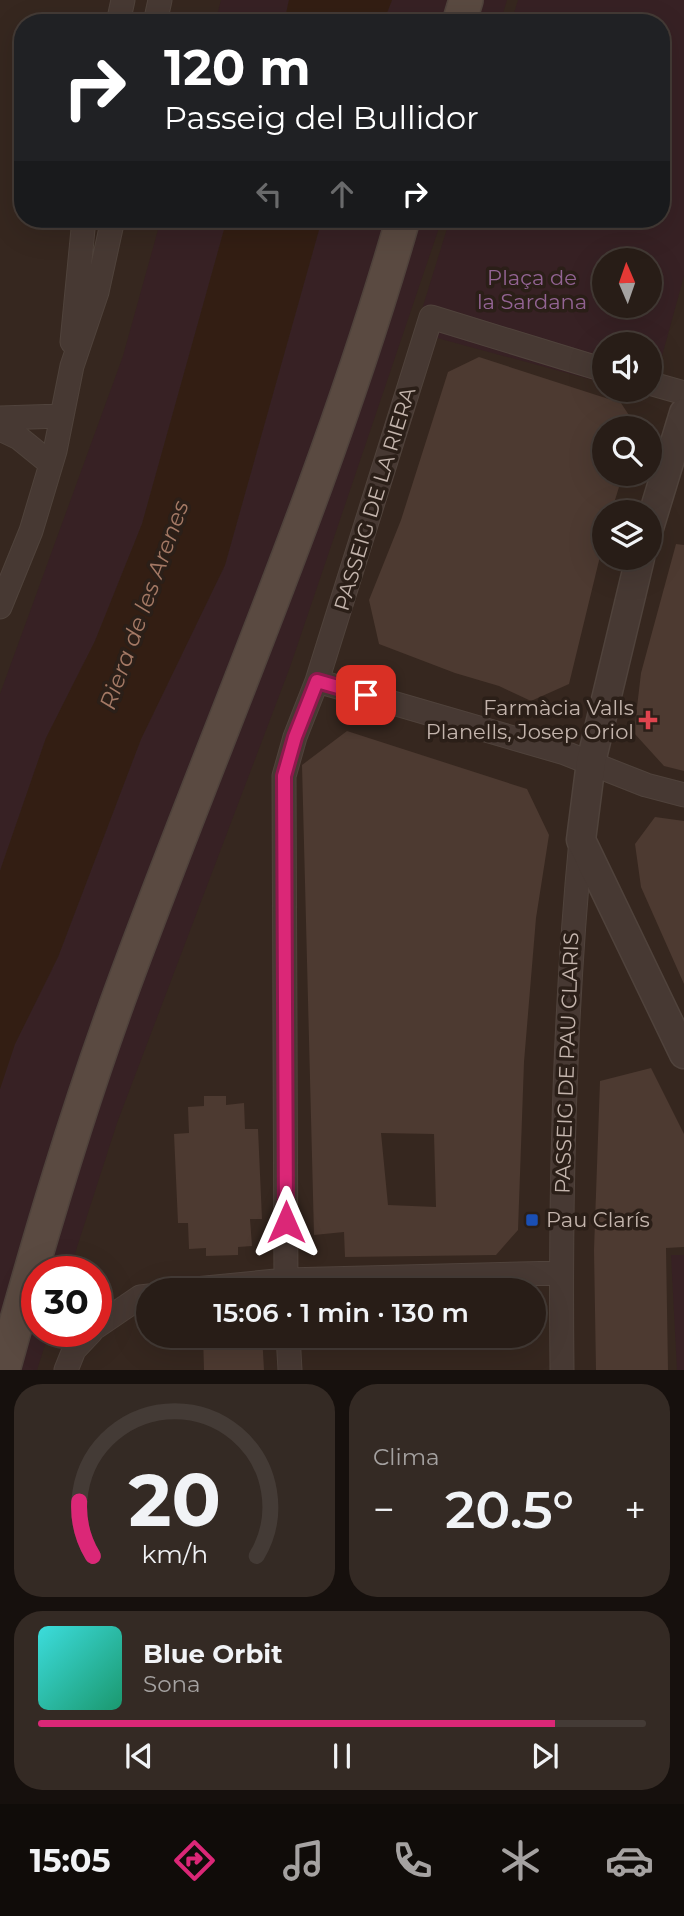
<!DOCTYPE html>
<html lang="es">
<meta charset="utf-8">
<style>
body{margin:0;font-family:Montserrat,sans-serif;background:#342a24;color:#f1f3f6;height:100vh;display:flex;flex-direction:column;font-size:26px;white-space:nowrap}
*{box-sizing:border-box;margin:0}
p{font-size:23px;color:#a5a2a1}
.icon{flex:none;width:38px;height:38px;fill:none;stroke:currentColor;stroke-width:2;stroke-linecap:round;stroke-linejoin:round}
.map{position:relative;height:1370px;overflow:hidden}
.sheet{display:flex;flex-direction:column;gap:14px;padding:14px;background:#16100d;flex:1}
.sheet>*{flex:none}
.banner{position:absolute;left:14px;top:14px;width:656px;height:214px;border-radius:28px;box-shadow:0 7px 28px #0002,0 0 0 2px #443b36;background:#202124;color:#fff;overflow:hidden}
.needle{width:46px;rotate:358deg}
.buttons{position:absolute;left:592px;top:248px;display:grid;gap:14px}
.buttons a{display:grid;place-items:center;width:70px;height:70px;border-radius:50%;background:#281d17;box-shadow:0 7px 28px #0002,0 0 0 2px #443b36;font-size:35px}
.speed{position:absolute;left:21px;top:1256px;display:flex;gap:14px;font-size:35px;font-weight:700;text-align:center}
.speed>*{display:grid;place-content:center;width:91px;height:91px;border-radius:50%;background:#281d17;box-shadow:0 7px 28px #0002,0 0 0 2px #443b36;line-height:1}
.speed .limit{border:10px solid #d22;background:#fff;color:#111}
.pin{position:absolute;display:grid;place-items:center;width:60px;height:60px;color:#fff;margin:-30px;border-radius:14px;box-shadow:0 4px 10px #0006}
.me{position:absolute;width:77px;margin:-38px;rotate:0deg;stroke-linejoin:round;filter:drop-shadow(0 0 5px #0008)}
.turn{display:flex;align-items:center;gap:24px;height:147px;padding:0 35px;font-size:32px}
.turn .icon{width:91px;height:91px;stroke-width:2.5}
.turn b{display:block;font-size:49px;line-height:60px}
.lanes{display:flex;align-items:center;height:66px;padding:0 35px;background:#0003;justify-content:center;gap:35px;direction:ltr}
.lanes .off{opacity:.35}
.big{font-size:52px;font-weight:600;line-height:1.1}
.sheet .tile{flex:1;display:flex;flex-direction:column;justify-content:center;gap:10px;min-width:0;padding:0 24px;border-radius:28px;background:#342a24}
.sheet .dial{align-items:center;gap:0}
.dial svg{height:182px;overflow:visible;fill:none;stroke:#443b36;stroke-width:7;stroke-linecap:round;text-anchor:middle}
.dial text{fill:#f1f3f6;stroke:none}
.song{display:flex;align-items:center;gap:21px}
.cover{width:84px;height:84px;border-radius:10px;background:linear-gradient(135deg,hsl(180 70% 55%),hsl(160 70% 35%))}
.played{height:7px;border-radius:4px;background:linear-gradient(90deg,#db2777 85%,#443b36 85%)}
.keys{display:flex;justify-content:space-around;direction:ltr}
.heat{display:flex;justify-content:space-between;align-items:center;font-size:38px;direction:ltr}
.sheet .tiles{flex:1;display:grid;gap:14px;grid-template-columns:1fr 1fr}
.tile:last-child{grid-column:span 2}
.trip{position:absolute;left:136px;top:1278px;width:410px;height:70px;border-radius:35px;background:#281d17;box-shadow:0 7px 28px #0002,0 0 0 2px #443b36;font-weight:600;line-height:70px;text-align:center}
.dock{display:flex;height:112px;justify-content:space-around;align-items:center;background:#100c09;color:#a5a2a1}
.dock .icon{width:49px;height:49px}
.dock .selected{color:#db2777}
.dock b{font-size:32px;color:#f1f3f6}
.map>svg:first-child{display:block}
</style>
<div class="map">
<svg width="684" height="1370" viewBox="0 0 684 1370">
<rect width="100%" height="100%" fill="#36271f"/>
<path fill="#372124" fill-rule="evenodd" d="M221 0H289L284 23H215Z
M392 0H507L500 23H383Z
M518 0H684V276L651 396 629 390H649V345H604V383L415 332 450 219H662V23H511ZM604 261H649V306H604Z
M161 219H227L142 524 95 641 46 738 0 871V694L123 356Z
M322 219H442L290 667 117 1123 69 1272H37V1332H49L37 1370H0V1089L15 1044 58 957 141 739 225 565Z
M671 1255H684V1370H677Z"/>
<path fill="#331e13" d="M289 0H392L383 23H284Z
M227 219H322L225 565 141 739 58 957 15 1044 0 1089V871L46 738 95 641 142 524Z"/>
<path fill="#4d3a31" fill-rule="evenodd" d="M479 357 621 403 638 429H604V474H623L611 513H604V540L569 684 531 701 499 686 455 673 379 644 369 600 401 520 448 372Z
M676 544 684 545V771L664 766 634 733 641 673Z
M347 731 527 789 549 835 536 918 524 1062 518 1230 496 1255 345 1257 344 1232 314 1235 302 765ZM381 1133 434 1134 436 1207 388 1205Z
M655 817 684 821V984L641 887 635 844Z
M651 1068 684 1134V1247L666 1248 668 1370H596L594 1250 600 1081Z
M204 1096H226V1105L244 1103 245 1129H258L262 1219H250L252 1246 238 1247V1255L206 1256V1248L189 1249 188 1223H178L174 1134 189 1133 188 1107 204 1106Z
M203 1335H262L264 1370H204Z"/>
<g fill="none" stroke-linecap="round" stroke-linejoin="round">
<defs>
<path id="minor" d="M118 23 123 0
M155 23 160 0
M72 342 84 219
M649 383 684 393
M0 418 61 416
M0 429 19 438 51 464
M0 607 31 531 55 451 72 366 97 292 113 219
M317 681 565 753 646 785 684 795
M185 1290 286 1280 561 1273
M286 1290 284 776 295 737 317 681 431 317 604 370
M96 1327 140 1297 149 1296
M288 1335 290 1370
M66 1370 74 1350 91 1332
M562 1370C560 1193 564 1016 581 840"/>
<path id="tertiary" d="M649 528 684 413
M640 558 591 762 581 840 684 1054"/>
<path id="secondary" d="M459 23 466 0
M3 1370C39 1240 77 1111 124 984 218 729 328 481 403 219"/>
</defs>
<use href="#minor" stroke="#50433c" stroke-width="25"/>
<use href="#tertiary" stroke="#50433c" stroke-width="31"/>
<use href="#secondary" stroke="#50433c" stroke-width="36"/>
<use href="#minor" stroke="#473933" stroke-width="23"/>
<use href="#tertiary" stroke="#473933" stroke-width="28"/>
<use href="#secondary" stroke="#5a4a41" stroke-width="33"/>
</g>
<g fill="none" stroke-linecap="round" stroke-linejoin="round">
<defs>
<path id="route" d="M286 1222 284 776 295 737 317 681 366 695"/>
</defs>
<use href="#route" stroke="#8e194d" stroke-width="18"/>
<use href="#route" stroke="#db2777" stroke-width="12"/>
</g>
<path fill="#e0444e" stroke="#2b1f18" stroke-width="2.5" d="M644.5 709.5h7v7h7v7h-7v7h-7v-7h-7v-7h7z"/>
<rect fill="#1a4fb4" stroke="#2b1f18" stroke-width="2.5" x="525" y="1213" width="14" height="14" rx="3.5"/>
<g text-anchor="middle" stroke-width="7" stroke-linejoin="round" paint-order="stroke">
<g font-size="21" fill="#936494" stroke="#2b1f18">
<text x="532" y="285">Plaça de<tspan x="532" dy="24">la Sardana</tspan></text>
</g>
<g font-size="21" fill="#c4b5ad" stroke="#2b1f18">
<text transform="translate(375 499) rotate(-73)" y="7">PASSEIG DE LA RIERA</text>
<text transform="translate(567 1063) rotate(-88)" y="7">PASSEIG DE PAU CLARIS</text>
</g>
<g font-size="21" fill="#c4b5ad" stroke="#2b1f18" text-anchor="end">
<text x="634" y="715">Farmàcia Valls<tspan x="634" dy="24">Planells, Josep Oriol</tspan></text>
<text x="546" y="1227" text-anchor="start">Pau Clarís</text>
</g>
<g font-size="23" font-style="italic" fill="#a47965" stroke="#2b1f18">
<text transform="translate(144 605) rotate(-70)" y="8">Riera de les Arenes</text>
</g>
</g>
</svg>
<div class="buttons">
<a><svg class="needle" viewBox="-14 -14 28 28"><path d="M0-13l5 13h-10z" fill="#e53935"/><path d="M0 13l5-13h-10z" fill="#a5a2a1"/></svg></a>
<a><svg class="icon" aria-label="sound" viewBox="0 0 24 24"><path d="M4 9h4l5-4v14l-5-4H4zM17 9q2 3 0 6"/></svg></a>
<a><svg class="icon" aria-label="search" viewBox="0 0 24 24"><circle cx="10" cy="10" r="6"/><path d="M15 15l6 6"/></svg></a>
<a><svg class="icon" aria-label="layers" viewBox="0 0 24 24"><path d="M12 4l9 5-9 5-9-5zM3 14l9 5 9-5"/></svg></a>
</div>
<div class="speed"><div class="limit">30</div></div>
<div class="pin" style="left:366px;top:695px;background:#d93025"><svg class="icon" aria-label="arrive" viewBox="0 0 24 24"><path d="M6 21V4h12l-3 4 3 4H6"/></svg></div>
<svg class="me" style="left:286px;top:1222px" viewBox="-20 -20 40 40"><path d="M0-17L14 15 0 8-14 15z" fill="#db2777" stroke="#fff" stroke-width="4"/></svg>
<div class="trip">15:06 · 1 min · 130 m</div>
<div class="banner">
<div class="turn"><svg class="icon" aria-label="right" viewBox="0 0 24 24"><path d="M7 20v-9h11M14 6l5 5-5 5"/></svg><div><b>120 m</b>Passeig del Bullidor</div></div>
<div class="lanes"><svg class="icon off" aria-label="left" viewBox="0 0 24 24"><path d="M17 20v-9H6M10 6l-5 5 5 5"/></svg><svg class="icon off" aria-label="ahead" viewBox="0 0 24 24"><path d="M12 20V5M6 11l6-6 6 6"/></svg><svg class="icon" aria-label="right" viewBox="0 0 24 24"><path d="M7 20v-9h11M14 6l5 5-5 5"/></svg></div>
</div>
</div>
<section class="sheet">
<div class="tiles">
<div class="tile dial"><svg viewBox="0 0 100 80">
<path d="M14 69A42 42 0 1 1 86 69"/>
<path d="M14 69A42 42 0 0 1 8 45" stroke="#db2777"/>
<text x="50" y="56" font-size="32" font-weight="700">20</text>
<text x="50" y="72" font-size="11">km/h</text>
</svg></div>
<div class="tile"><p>Clima</p>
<div class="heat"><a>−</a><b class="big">20.5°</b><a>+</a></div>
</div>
<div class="tile">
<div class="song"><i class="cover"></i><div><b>Blue Orbit</b><p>Sona</p></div></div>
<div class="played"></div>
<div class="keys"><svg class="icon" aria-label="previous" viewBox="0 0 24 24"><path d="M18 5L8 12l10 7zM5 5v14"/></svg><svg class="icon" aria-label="pause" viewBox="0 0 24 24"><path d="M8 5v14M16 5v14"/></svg><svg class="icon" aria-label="next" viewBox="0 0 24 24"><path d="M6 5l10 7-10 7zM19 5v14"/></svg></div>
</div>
</div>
</section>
<nav class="dock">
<b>15:05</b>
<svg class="icon selected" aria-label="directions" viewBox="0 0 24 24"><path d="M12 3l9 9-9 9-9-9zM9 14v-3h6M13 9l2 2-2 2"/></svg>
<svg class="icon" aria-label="music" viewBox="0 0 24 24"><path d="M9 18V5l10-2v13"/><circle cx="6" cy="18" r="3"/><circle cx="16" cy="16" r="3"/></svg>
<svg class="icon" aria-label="phone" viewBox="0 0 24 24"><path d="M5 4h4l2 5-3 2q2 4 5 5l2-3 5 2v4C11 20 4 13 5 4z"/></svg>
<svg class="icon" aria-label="climate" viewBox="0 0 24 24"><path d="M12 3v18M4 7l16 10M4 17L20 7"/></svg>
<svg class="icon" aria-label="car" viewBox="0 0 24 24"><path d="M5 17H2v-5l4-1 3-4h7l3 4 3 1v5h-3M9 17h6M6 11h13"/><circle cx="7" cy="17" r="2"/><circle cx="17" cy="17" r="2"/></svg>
</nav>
